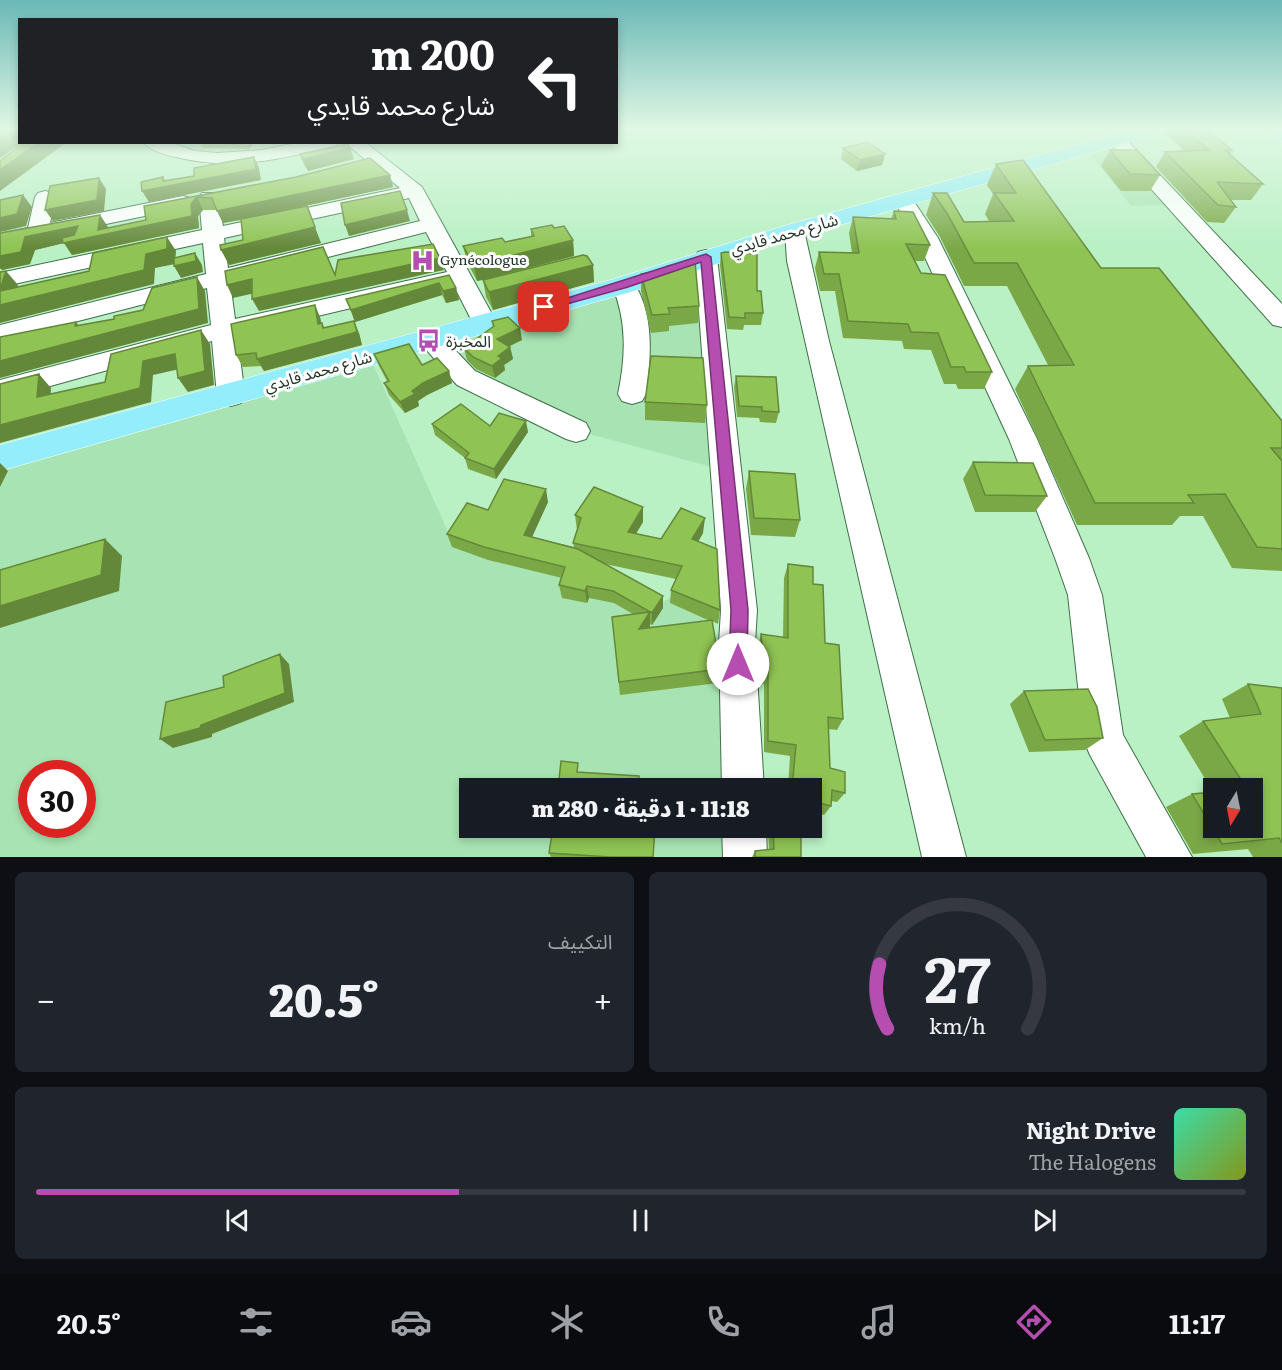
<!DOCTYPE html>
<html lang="ar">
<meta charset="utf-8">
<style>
body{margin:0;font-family:Literata,"Noto Sans Arabic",serif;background:#20242c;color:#f1f3f6;direction:rtl;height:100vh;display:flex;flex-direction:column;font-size:22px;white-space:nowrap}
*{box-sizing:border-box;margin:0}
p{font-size:20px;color:#9ea1a6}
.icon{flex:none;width:33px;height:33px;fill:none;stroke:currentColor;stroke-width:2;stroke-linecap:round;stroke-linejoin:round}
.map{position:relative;height:857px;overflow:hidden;direction:ltr}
.sheet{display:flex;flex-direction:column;gap:15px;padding:15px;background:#0d0f14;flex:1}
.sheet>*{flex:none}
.banner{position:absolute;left:18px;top:18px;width:600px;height:126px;border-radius:0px;box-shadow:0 3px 9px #0003;direction:rtl;background:#202124;color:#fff;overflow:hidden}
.needle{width:39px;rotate:190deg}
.controls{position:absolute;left:1203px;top:778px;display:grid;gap:12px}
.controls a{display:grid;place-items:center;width:60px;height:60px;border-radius:0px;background:#171b24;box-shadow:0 3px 9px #0003;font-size:30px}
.speed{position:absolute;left:18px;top:760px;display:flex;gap:12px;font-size:30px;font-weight:700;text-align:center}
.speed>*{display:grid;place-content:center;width:78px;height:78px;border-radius:50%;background:#171b24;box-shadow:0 3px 9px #0003;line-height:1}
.speed .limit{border:9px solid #d22;background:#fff;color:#111}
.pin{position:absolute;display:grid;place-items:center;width:51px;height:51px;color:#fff;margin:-26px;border-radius:12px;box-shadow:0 3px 9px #0006}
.me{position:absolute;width:66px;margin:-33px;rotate:0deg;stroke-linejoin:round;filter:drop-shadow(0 0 4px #0008)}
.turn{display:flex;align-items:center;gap:21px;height:126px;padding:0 24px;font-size:27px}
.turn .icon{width:78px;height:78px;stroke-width:2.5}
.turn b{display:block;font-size:42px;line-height:51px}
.big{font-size:45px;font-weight:800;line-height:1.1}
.sheet .tile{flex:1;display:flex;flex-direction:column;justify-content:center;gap:9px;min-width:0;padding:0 21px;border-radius:9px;background:#20242c}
.sheet .dial{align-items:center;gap:0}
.dial svg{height:156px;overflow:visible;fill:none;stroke:#363941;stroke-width:7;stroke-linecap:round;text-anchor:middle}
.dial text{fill:#f1f3f6;stroke:none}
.song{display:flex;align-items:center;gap:18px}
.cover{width:72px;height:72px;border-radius:9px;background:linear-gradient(135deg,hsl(160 70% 55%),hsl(70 70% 35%))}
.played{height:6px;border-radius:3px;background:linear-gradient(90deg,#b64db0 35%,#363941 35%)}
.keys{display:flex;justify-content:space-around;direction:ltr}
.heat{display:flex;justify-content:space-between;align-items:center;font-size:33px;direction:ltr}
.sheet .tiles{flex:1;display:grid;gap:15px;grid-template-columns:1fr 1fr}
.tile:last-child{grid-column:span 2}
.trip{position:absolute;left:459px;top:778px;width:363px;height:60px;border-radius:0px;background:#171b24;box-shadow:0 3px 9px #0003;font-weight:800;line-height:60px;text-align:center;direction:rtl}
.menu{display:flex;height:96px;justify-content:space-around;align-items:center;background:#090b0e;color:#9ea1a6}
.menu .icon{width:42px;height:42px}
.menu .current{color:#b64db0}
.menu b{font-size:27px;color:#f1f3f6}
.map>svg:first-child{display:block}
</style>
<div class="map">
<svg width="1282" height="857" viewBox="0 0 1282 857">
<rect width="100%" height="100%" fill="#b9f0c4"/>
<path fill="#a8e4b3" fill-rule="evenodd" d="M1121 145 1174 205 1131 206 1090 154Z
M698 262 712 467 537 420 422 339Z
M373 364 448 532 649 611 679 592 708 612 721 648 729 789H470V828H730L731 857H0V462ZM32 774H82V825H32Z"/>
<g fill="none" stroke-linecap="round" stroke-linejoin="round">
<defs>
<path id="minor" d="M1117 135 1123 136 1282 304V327L1273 325 1111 144 1108 140 1111 136Z
M143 142H168L195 151 217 153 262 150 302 142H338L335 146C283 159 230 171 176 157 166 155 150 151 143 142Z
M344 142H365L422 187 497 323 494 329 485 331 476 329 453 284 237 335 245 396 241 403 231 406 221 403 217 396 212 341 0 400V380L211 325 207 288 0 341V325L206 274 203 243 0 287V273L202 230 199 197 202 193H216L223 226 400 188ZM409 198 420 221 228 268 224 238ZM426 232 447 272 235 319 230 282Z
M45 191 52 193 55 197 50 223 183 196 190 198 193 202 190 206 183 208 0 246V234L28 228 35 197 38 193Z
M904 195 911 197 938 238 1037 439 1089 558 1102 595 1123 735 1192 857H1146L1090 755 1084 741 1068 595 1055 558 1009 439 916 238 894 201 897 197Z
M796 224 803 226 829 341 966 857H922L787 261 785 230 789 226Z
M706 250 714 252 717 257 757 610 755 643 764 789H722L719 643 721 610 695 257 698 252Z
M624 278 632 280C655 313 651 357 646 394L642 401 632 404 622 401 618 394C626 356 627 321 612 285L616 280Z
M431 332 440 334 475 371 586 423 590 431 586 439 576 442 566 439 457 385 418 340 422 334Z
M722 828H766L767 857H723Z"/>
<path id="major" d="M1133 129H1164L1161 133 805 235 634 291 0 471V445L614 279 787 225Z
M1262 129H1282V141L1275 139Z"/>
</defs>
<use href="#minor" stroke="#3e7049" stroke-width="2"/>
<use href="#major" stroke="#fff" stroke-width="1"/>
<use href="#minor" fill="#fff" fill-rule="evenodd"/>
<use href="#major" fill="#93edfb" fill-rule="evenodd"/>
</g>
<path fill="#7ba847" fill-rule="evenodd" d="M1166 129H1206L1232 150 1230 155 1263 184 1251 200H1230L1236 207 1224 223 1207 222 1156 167 1165 152 1184 151 1164 132Z
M200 142H255L249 149 203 148Z
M843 148 885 154 882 165 857 171 841 159Z
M1110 150 1160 175 1150 191H1121L1101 166Z
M300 154 354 159 308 171 304 165Z
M996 164 1101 268 1282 421V571L1232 568 1203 516H1180L1172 525H1077L1015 389 1028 366 1048 365 1007 286H964L940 237 926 215 933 193 964 222 989 221 985 214 993 194 987 185Z
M390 175 393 187 300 207 321 243 229 265 243 240 241 220 223 223 217 210H203L198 216 199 228 72 255 64 243 35 250 30 264 2 270 0 268 100 215 108 228 146 220 144 206 296 177Z
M894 211 930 245 924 261H915L921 273 992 372 984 389H958L956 384H944L931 350 904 349 902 341 843 338 835 291H820L815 268 819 252 852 253 849 233 853 217 891 219Z
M554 228 573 240 574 256 488 279 593 265 594 282 493 310 486 297 483 280 477 281 467 262 463 246 505 242 531 236V229Z
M721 253 757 291 763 313 761 325H744L743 330 727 329 720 265Z
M667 266 699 306 698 323 669 326V331L651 333 641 291V274L667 269Z
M449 275 456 288 459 300 446 303 442 295 355 322 346 299Z
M320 317 321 323 324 328 359 333 362 345 264 371 261 366 243 367 236 355Z
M492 321 522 340 510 346 513 359 504 365 505 370 495 378 476 369 467 360 464 348 493 327Z
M374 354 449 371 452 383 427 395 418 401 419 406 405 413 389 395 384 383 387 381 379 366Z
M736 376 779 412 776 423 760 422 759 418 737 417 734 387Z
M645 402 707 405 705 423 645 420Z
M432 424 490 426 528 432 496 479 468 469 465 458 435 435Z
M973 462 1047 496 1035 512H975L963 479Z
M749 471 800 520 795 537 751 535 746 489Z
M548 502 532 537 574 547 573 543 577 530 575 515 643 507V522L636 534 661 539 703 533 698 542 720 610 718 624 712 621 720 669 718 683 620 695 612 617 633 614 614 603 589 598 587 603 562 598 559 585 562 578 488 560 452 547 447 534 488 510ZM605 564 676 579 671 590 670 603 710 621 650 627V624L652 625 663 608V596Z
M788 564 813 584 825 643 843 719 837 730 828 729 830 768 845 793 837 802 831 801V806L824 815 812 812V789H788L790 756 764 752V684L760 683 758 647 761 634 783 637 784 578Z
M1248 684 1282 688V857H1253L1248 849 1193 854 1166 807 1192 794 1213 792 1179 736 1203 721 1230 718 1222 699ZM1214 789H1252L1214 828Z
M1024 691 1103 738 1085 750 1029 752 1010 704Z
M768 828H801V857H752L755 851 769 850Z
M549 853 653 857H551Z"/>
<path fill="#64883a" d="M16 129H20V142H24L0 158V139Z
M40 142H67L0 191V170Z
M247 142H255L249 149Z
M350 148 354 159 308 171 303 159Z
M885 154 882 165 857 171 860 160Z
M254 157 259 168 261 180 149 202 142 191 163 181V177L168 186Z
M390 175 393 187 223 223 217 211Z
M99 178 106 189 104 211 53 221 45 210Z
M23 195 32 207 26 226 0 232V218Z
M197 197 203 210 198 216 199 228 72 255 64 243 35 250 30 264 2 270 0 268V256L25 237 78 226 98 230 100 215 108 227V233L191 204Z
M407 210 410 221 349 236 345 225Z
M315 227 321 243 229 265 221 250Z
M167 237 176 251 175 264 155 268 154 284 0 323V288L6 271 18 285 13 302 146 254Z
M573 240 574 256 477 281 474 265Z
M195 253 202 265 203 272 181 278 174 266Z
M440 258 444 270 259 311 252 299Z
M593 265 594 282 493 310 489 292Z
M197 277 205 291 208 323 0 378V361L75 326 76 322 87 336 199 309Z
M252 279 259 292 233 298 227 285Z
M439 283 442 295 355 322 351 310Z
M456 288 459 300 446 303 443 291Z
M315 305 320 317 324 337 318 324Z
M354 321 359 333 362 345 264 371 257 359 323 328 322 323 328 336Z
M520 328 522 340 499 351 497 339Z
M201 330 210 344 214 385 188 392 178 378Z
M510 347 513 359 504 365 505 370 495 378 492 366 498 356Z
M175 354 184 368 153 375 151 402 0 443V425L140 388 143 361Z
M449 371 452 383 427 395 418 401 419 406 405 413 400 402 412 391 423 383Z
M39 374 51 388 50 411 37 397Z
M526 421 528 432 496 479 494 469Z
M0 463 8 471 0 487Z
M546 489 548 502 527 548 524 535Z
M643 507V522L628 546V532Z
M705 518 703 533 691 554 692 539Z
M105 539 122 556 119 591 0 628V606Z
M587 586 589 598 587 603 585 591Z
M663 596V608L652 625V613Z
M650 612V627L639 629Z
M280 654 289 664 294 702 212 734V737L173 748 160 739 201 725Z"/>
<path fill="#8fc353" stroke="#64883a" stroke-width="1.5" d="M0 129H16L0 139Z
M1186 129H1206L1232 150H1225L1263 184 1217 182 1236 207 1218 205 1165 152 1209 150Z
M25 142H40L0 170V161Z
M868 142 885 154 860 160 843 148Z
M348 144 350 148 303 159 300 154Z
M1110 150H1137L1160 175 1130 174Z
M254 157 256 169 142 191 141 182 163 177V181L194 176V168Z
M370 158 390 175 217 211 212 198 197 197 191 204 192 216 63 243 62 238 74 235 78 226 25 237 21 252 0 256V233L100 215 98 230 146 220 144 206 296 177Z
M1023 160 1101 268H1159L1282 421V448H1271L1282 461V549L1257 547 1225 494 1188 495 1194 503H1095L1028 366 1074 365 1017 263H974L948 215 933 193H947L964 222 1014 221 994 193H1016L996 164Z
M99 178 97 200 45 210 50 186Z
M400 191 407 210 345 225 341 203Z
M23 195 17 214 0 218V200Z
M307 206 315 227 221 250 220 245 243 240 241 219Z
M894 211 913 212 930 245 906 244 921 273 945 275 992 372H966L964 367H951L938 333 911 332 908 324 848 321 839 274H824L819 252 859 253 853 217 896 219Z
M552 225 554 228 564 226 573 240 474 265 463 246 502 238 505 242 534 236 531 229Z
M167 237V249L146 254 144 270 0 305V291L89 271 93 253Z
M433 244 440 258 252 299V279L227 285 225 271 323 247 335 275 338 260Z
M725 252 757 254V291H761L763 313H745V318L729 317 721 253Z
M195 253 196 261 174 266V258Z
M583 255 587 256 593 265 489 292 483 280Z
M695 261 699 306 668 308 670 314 652 315 641 274 668 269 667 266Z
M6 271 0 289V272Z
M449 275 456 288 443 291 439 283 351 310 346 299Z
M197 277 199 309 0 361V337L76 322 75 326 114 319V316L143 310 152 288Z
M315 305 318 324 322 323 323 328 354 321 357 332 257 359 256 353 236 355 231 324Z
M508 317 520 328 497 339 510 347 498 356 502 358 492 366 473 357 464 348 494 326 492 321Z
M201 330 205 371 178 378 175 354 143 361 140 388 0 425V384L39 374 37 397 105 382 111 354Z
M409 344 422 365 437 358 449 371 423 383 412 391 415 394 400 402 384 383 389 381 374 354Z
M651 356 703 358 707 405 645 402Z
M736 376 776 377 779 412 762 411V407L739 406Z
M461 404 490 426 499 413 526 421 494 469 465 458 469 453 432 424Z
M973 462 1033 463 1047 496 985 495Z
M749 471 795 474 800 520 754 518Z
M504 479 546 489 524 535 578 549 663 596 652 613 613 591 587 586 585 591 559 585 565 567 484 547 447 534 467 503 488 510Z
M594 487 643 507 628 532 661 539 681 508 705 518 692 539 717 549 720 610 671 590 682 566 573 543 581 518 575 515Z
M105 539 101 575 0 606V570Z
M788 564 813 567V584L823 585 825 643 839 645 843 719 828 717 830 768 845 772V793L832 790 831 806 812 801V789H792L796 745 768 741V671H764L761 634 788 638Z
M650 612 639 629 712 620 720 669 619 682 612 617Z
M280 654 285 693 201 725 200 728 160 739 166 702 224 687 223 676Z
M1248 684 1282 688V843L1279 838 1222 844 1192 794 1214 792V828H1252V789H1247L1203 721 1261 714Z
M1088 689 1097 707 1103 738 1045 740 1024 691Z
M561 761 578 763 577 772 639 776V789H558Z
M553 828H655L653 857H610L549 853Z
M773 828H801V857H755V851L774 849Z"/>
<linearGradient id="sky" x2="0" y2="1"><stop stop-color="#6bb8b7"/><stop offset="0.52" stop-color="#e0f8e4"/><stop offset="1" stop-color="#e0f8e4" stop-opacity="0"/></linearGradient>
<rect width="1282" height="249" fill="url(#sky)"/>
<path fill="#b64db0" stroke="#763272" stroke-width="1.5" d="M706 254 711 257 748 610 747 664 744 670 738 673 732 670 729 664 731 610 701 262 628 287 549 309 539 307Z"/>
<defs>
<symbol id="hospital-bare" viewBox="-9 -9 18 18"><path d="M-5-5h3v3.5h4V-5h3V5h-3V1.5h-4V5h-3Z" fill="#b64db0" stroke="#fff" stroke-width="2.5" paint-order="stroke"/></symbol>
<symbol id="bus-bare" viewBox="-9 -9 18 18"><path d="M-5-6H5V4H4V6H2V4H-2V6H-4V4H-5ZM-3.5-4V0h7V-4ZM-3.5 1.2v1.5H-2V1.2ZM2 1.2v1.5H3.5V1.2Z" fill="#b64db0" stroke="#fff" stroke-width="2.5" paint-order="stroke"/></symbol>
</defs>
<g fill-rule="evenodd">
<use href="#hospital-bare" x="406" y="244" width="33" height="33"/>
<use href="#bus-bare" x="412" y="324" width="33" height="33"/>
</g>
<g text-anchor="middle" stroke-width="6" stroke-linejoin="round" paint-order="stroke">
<g font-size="14" fill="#1c3120" stroke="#fff" text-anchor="start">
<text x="440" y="265">Gynécologue</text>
</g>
<g font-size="16" fill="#1c3120" stroke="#fff">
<text transform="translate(784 234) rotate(-16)" y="6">شارع محمد قايدي</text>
<text transform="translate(318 371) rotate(-16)" y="6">شارع محمد قايدي</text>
</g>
<g font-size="16" fill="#1c3120" stroke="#fff" text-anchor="start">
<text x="446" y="347">المخبزة</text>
</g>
</g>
</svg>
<div class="controls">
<a><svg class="needle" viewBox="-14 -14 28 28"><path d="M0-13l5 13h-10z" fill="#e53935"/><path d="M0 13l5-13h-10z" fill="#9ea1a6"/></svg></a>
</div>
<div class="speed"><div class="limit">30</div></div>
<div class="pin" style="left:544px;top:307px;background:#d93025"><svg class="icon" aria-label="arrive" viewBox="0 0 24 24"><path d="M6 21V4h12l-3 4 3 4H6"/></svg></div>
<svg class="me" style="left:738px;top:664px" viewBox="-20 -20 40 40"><circle r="19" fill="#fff"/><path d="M0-13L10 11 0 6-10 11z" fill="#b64db0"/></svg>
<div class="trip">11:18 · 1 دقيقة · 280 m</div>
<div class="banner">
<div class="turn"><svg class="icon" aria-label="left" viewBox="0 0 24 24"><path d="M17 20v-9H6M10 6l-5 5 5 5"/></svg><div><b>200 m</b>شارع محمد قايدي</div></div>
</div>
</div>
<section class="sheet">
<div class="tiles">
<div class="tile dial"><svg viewBox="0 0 100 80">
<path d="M14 69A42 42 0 1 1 86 69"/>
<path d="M14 69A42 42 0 0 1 10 36" stroke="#b64db0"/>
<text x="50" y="56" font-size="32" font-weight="700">27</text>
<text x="50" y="72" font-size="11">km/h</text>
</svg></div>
<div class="tile"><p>التكييف</p>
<div class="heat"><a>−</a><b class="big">20.5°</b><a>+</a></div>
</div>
<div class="tile">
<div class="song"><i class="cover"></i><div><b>Night Drive</b><p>The Halogens</p></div></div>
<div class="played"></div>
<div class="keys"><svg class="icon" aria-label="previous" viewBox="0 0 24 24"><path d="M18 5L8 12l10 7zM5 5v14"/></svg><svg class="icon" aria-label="pause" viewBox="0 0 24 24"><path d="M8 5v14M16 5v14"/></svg><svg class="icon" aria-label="next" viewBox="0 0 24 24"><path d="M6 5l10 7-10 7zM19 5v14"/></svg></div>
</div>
</div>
</section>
<nav class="menu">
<b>11:17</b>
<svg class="icon current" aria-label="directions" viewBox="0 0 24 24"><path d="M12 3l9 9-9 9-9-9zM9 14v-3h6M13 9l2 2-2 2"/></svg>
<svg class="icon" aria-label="music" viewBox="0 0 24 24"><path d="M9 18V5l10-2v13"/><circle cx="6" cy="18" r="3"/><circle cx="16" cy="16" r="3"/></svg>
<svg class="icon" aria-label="phone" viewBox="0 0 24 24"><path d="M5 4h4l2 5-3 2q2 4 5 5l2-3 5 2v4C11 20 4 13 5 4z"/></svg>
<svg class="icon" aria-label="climate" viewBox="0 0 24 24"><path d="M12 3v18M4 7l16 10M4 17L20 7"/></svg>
<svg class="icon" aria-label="car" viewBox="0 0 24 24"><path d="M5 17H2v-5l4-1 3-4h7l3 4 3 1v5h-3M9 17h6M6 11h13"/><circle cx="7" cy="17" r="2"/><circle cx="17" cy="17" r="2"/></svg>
<svg class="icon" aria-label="filters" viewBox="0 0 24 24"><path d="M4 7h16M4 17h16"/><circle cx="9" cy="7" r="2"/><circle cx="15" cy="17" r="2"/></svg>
<b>20.5°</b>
</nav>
